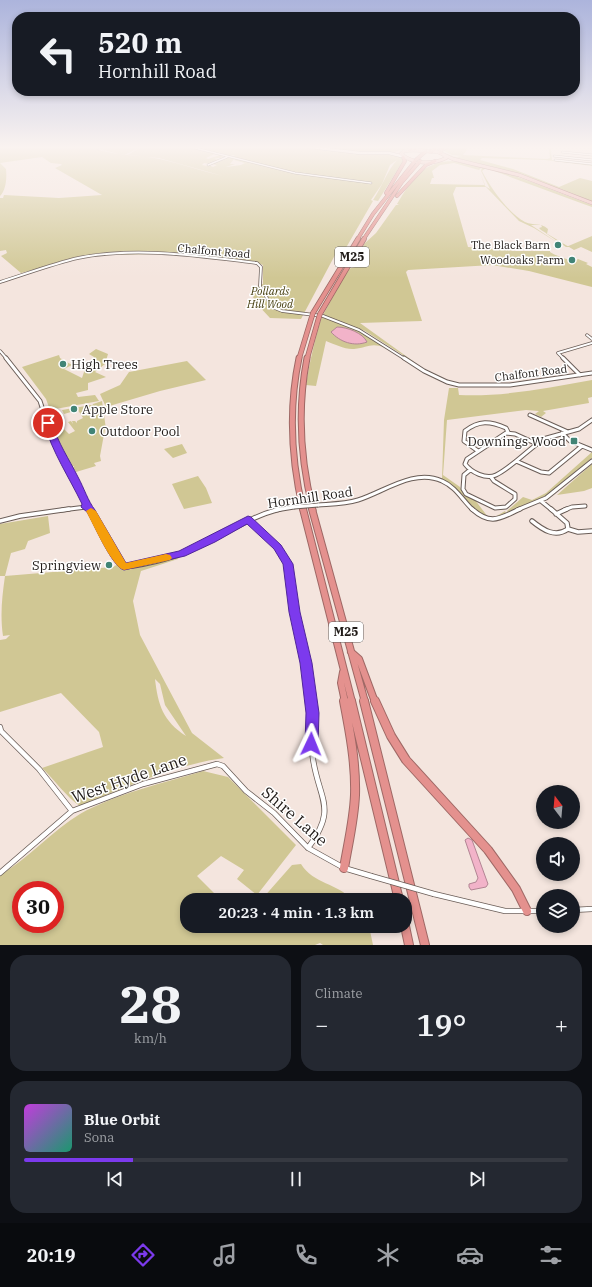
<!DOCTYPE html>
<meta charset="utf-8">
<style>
body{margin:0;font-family:"IBM Plex Serif",serif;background:#242831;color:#f1f3f6;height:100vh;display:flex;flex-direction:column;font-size:15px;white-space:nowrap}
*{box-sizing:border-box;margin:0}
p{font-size:13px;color:#9ea1a6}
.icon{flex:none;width:22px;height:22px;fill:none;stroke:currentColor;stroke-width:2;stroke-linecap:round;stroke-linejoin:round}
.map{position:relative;height:945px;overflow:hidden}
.sheet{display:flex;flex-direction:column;gap:10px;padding:10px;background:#0d0f14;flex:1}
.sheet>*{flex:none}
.top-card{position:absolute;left:12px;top:12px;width:568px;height:84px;border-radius:16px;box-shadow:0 2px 6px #0003;background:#171b24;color:#f1f3f6;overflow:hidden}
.needle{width:26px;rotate:344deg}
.buttons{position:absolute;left:536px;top:785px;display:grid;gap:8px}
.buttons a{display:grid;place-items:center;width:44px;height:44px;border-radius:50%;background:#171b24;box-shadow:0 2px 6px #0003;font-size:20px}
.speed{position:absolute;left:12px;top:881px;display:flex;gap:8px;font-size:20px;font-weight:700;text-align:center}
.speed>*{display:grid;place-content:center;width:52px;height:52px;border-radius:50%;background:#171b24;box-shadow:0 2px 6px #0003;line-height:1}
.speed .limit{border:6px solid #d22;background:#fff;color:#111}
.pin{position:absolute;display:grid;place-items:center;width:34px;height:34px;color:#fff;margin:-17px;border:2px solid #fff;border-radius:50%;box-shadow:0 1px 4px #0007}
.me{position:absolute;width:44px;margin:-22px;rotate:2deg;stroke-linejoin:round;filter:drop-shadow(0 0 3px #0008)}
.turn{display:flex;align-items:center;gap:14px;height:84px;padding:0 20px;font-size:18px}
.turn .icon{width:52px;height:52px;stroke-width:2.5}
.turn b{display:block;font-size:28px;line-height:34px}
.big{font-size:30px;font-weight:600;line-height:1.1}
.sheet .widget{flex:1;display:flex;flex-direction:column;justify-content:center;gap:6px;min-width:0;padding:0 14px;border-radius:16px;background:#242831}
.sheet .dial{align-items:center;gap:0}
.dial b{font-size:52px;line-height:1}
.song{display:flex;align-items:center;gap:12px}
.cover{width:48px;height:48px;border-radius:6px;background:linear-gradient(135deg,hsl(290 70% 55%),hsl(160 70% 35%))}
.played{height:4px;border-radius:2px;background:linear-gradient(90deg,#7c3aed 20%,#363941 20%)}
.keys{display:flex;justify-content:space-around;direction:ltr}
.heat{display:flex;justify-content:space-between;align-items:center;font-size:22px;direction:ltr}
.sheet .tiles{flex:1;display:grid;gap:10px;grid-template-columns:1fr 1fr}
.widget:last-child{grid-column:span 2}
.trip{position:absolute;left:180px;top:893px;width:232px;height:40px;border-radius:16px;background:#171b24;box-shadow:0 2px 6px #0003;font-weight:600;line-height:40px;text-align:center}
.tab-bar{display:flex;height:64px;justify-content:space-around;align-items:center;background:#090b0e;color:#9ea1a6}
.tab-bar .icon{width:28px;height:28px}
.tab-bar .on{color:#7c3aed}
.tab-bar b{font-size:18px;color:#f1f3f6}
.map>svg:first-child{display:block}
</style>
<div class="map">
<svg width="592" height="945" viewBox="0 0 592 945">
<rect width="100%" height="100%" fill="#f4e5de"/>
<path fill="#d0c794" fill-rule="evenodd" d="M0 146H88C109 156 136 154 160 159 181 164 202 171 223 176L159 158 128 155 139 148 124 155 94 148 91 146H173L170 147 179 146 178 147 185 148 190 147 188 146H278L273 148 279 146H413L403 149 421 146 388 153 400 156 403 161 378 201 373 200C382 187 387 171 397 160L390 165 382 184 371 200 373 201 343 253 335 255 301 319 270 318 256 303 251 293 255 287 263 284V265L256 262 163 254 100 255 78 258 21 273 1 256 7 253 6 250 0 251V198H3L4 195 59 198 102 195 55 168 62 165 61 164 51 163 42 157 0 163ZM219 152 228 156 235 155 232 158 235 159 234 160 245 163 241 165 226 167 235 164H230L234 159 227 157 212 164 217 165 213 167 209 165 204 167 207 166 202 165 204 163 210 164 219 160 214 159C218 157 221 159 225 157L220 158 223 156 220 155 208 159 206 158Z
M450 146 465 148 467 150 463 155 547 159 550 158 549 150 553 146 551 150 552 160H550L588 163 592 164V166L545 160 482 158 480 160 513 169 559 187 580 178 592 181V202L529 177 489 166 452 158 441 152 456 157 462 156 452 155 443 150Z
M454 161 482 167 479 170 485 186 490 189 481 171 482 167C520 175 555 192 592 205V207L578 202 486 168 482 171C490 187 509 214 525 222 534 226 540 222 548 229L547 234 566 247 592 236V252L581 247 574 250 541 230 539 228 542 227 541 225H531L558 243 534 228 519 221 486 187H456L453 194 468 247 516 251H550V252C558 257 566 259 575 261L578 259 588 263 586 264 592 267V287L529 271 492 265 408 270 406 272 422 321 360 323 417 364 365 331 323 315 348 269 355 267 364 244 376 233 396 205H399L397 204C412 179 423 161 454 161ZM454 163 479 170 485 185 430 184 432 178H434L432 171 440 165Z
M0 163 6 169C7 178 6 190 0 196Z
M322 316 359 330 386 348C370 342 368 348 354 349 346 350 334 344 326 341L316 386 306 385C310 360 315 339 322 316Z
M96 349 108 354 105 364 95 372 106 377 88 383V390L76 393 78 397 95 395 99 401 50 410 46 399 22 367 59 355 60 358 72 365 64 369 82 378 85 369 93 363 94 357 89 354Z
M187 361 206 380 160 391 106 407 100 394 120 385 129 372Z
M592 380V397L588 398 589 403 543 411 546 413 541 417 535 414 539 411 526 410 447 420 443 475 460 487 463 493 475 500 488 517H495L505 511 507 515 488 519C470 509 459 490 442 479L444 420 449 388H458L459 395C504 397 548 388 592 380Z
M102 401 106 429H105L100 456 101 461 94 463 96 466 76 472 73 468 74 466H72C62 457 57 444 55 431L62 427 69 434 75 431 68 422 71 421 73 424 72 421H75L77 423V421L83 418 78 410 64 414 62 410 91 405 92 406 93 404Z
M182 444 187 453 173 458 164 449Z
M592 452V458L547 495 508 513 507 511 523 497 532 500 546 493Z
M592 464V488L584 491 557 495Z
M198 476 206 488 212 503 184 509 172 484Z
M48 516 50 533 28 541 25 549 11 553 5 576 113 567 118 564 124 569 180 556 178 559 141 571 133 601 140 635 192 733 224 758C174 765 126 787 80 806 67 798 54 779 42 768L103 747 99 732 61 693 0 712V640L6 639 10 635 3 636C0 615 2 597 5 576H0V524ZM155 679 160 684 165 705 186 736C163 721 158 705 155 679Z
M203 771 228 777 296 845 257 895 237 879 244 870 221 856 197 876 221 900H187V926H369L373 945H323L320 943 315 945H0V875C29 858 52 831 80 814 115 794 164 783 203 771ZM21 890H55V924H21Z
M301 864C313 884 338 883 352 900L262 899 292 865Z"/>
<path fill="#f2b3c9" stroke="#b38594" d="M337 327C347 327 363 333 367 342 354 347 340 342 331 332Z
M468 838 472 840 488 884 486 887 471 890 469 887V884L476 882 478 878 465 840Z"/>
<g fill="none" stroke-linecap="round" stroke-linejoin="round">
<path stroke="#b38594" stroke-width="1" d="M90 146 99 150"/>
<defs>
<path id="minor-far4" d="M187 146 295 173 371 183
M236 146 245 147
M575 146 592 147
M562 152 592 155
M554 156 592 160
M555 160 592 164
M208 165 227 157"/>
<path id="minor-far3" d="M0 282C26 274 52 264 78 258 136 246 199 256 257 263L261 267 260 286 272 307 282 311 323 316 359 330 405 359
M587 335 592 339
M0 351 7 359
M564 359 558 353 592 343"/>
<path id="minor-far2" d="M6 358 40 401 53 441 74 477 86 507
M404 358 424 371 447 382 459 385H510L592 373
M563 358 580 375
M530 415 568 432
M506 433 515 434 537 444C525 453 509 469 496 475 486 480 471 472 465 464L467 459Z
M562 433 570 441 592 450
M537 444 543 439 579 429 592 420
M478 451 464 441 465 431C479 420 490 421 506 428L508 432
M516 461 541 472 549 473 582 446
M470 470 464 475 463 489 466 494 495 508 506 507 515 499V494L494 481 491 477
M541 501 552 510
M318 505C331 504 345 504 358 500 384 492 414 468 442 481 456 487 463 501 473 510
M86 507 91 510
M62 510 86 507
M276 510 294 507
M517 510 546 498 592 461
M564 510 572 507 585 506"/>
<path id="minor-far1" d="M90 509 124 567C151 564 177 557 201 545 228 533 251 516 280 509
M472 509C491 526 500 518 520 509
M556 514 567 509
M248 520C261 532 278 544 285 560 292 576 291 595 294 612 299 642 308 671 311 702
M0 521 20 516 69 509
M532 521C543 530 555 538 568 529L567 523 551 509
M568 529 578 532 592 531"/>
<path id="minor" d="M0 727 1 731 39 769 72 811
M308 848C338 808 319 800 313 759 310 740 313 721 311 701
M0 873 72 811 143 784 217 764 223 766 246 791 274 813 308 848 344 868 371 876
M434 894 505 911H543
M573 910 592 909"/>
<path id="tertiary" d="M302 146 360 153H389L401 156"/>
<path id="primary" d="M444 155 446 158C432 165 413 164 401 154L404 151 413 150 438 152 453 159 519 175 592 203"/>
<path id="motorway-far4" d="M409 150 425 146
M432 151 440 146
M441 153 440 151 448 146
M417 159 426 151
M386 193 405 161 403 157
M397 196 426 165 435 161
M357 240 373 214 415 161
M363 240 402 182 420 161"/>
<path id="motorway-far3" d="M313 313 358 239
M320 314 364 239
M299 359 312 316
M307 359 319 317"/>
<path id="motorway-far2" d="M299 358C288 410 291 459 303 510
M307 358C297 410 300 459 313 510"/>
<path id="motorway-far1" d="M303 509 352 702
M312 509 365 702
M351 652 359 659 375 702
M343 672 341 683 345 702"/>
<path id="motorway" d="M351 701 399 900
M364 701 425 945
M375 701 391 736 406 760 488 850 516 889 527 911
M344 868C348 844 354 820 355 795 356 764 350 732 344 701
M405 926 409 945"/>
</defs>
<use href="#minor-far4" stroke="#6a5d57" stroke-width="2.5"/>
<use href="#minor-far3" stroke="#6a5d57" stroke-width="3.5"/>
<use href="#minor-far2" stroke="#6a5d57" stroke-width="5"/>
<use href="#minor-far1" stroke="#6a5d57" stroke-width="5.5"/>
<use href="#minor" stroke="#6a5d57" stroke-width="6"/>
<use href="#tertiary" stroke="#6a5d57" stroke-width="3.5"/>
<use href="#primary" stroke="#9f6865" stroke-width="4"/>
<use href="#motorway-far4" stroke="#9f6865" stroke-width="4"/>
<use href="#motorway-far3" stroke="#9f6865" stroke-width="5.5"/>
<use href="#motorway-far2" stroke="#9f6865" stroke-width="7"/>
<use href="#motorway-far1" stroke="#9f6865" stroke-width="8"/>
<use href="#motorway" stroke="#9f6865" stroke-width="10"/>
<use href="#minor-far4" stroke="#fff" stroke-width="1.5"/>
<use href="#minor-far3" stroke="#fff" stroke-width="2"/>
<use href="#minor-far2" stroke="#fff" stroke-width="3"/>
<use href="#minor-far1" stroke="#fff" stroke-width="3.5"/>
<use href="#minor" stroke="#fff" stroke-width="4.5"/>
<use href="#tertiary" stroke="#fff" stroke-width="2.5"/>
<use href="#primary" stroke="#efbdbb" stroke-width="3"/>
<use href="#motorway-far4" stroke="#e4918e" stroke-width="3"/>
<use href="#motorway-far3" stroke="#e4918e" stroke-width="4"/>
<use href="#motorway-far2" stroke="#e4918e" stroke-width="5"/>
<use href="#motorway-far1" stroke="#e4918e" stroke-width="6"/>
<use href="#motorway" stroke="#e4918e" stroke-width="8"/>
<defs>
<path id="minor-bridge-far1" d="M294 507 318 505"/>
<path id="minor-bridge" d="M371 876 434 894"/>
<path id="motorway-bridge-far1" d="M430 152 432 151
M415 161 417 159"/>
<path id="motorway-bridge" d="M312 316 313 313
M319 317 320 314"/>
</defs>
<use href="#minor-bridge-far1" stroke="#6a5d57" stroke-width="5" stroke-linecap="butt"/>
<use href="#minor-bridge" stroke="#6a5d57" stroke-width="6" stroke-linecap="butt"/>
<use href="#motorway-bridge-far1" stroke="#9f6865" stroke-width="4" stroke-linecap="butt"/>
<use href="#motorway-bridge" stroke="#9f6865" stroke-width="5.5" stroke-linecap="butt"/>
<use href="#minor-bridge-far1" stroke="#fff" stroke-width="3"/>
<use href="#minor-bridge" stroke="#fff" stroke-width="4.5"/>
<use href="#motorway-bridge-far1" stroke="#e4918e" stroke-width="3"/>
<use href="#motorway-bridge" stroke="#e4918e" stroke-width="4"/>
</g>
<linearGradient id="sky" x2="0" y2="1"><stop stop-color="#acb4dc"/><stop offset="0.53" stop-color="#faf3f0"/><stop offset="1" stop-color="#faf3f0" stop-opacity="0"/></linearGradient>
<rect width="592" height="278" fill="url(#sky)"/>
<path fill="#7c3aed" stroke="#51269a" d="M45 421H51L52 423C58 443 69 459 78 477 84 488 88 501 95 510L126 563 179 551 248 516 251 517 281 545 293 564 300 612 312 663 319 713 318 744 316 748 311 749 307 748 305 744 306 713 300 663 289 612 283 564 274 549 247 524 215 542 185 556 124 570C112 567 94 524 87 512L81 507 82 504C69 477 52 452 44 423Z"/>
<path fill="#f59e0b" d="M91 508 96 511 126 563 166 554 170 555 172 558 170 560 124 570C112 567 93 524 86 511Z"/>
<g fill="#418476" stroke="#fff" stroke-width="1.5">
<circle cx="558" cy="245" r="4"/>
<circle cx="572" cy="260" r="4"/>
<circle cx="63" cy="364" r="4"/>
<circle cx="74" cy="409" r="4"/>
<circle cx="92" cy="431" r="4"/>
<rect x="570" y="437" width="8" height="8" rx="2"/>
<circle cx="109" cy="565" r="4"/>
</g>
<g text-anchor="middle" stroke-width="3" stroke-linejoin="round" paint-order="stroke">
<g font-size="11" fill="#201b18" stroke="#fff" text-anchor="end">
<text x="550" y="249">The Black Barn</text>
<text x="564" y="264">Woodoaks Farm</text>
</g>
<g font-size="11" fill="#201b18" stroke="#fff">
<text transform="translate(214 251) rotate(5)" y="4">Chalfont Road</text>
<text transform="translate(531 373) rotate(-7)" y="4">Chalfont Road</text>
</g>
<g font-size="11" font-style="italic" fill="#453e0f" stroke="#fff">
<text x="270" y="295">Pollards<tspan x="270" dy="13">Hill Wood</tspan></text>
</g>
<g fill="#fff" stroke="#635f5d" stroke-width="1">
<rect x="335" y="247" width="34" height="20" rx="3"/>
<rect x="329" y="622" width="34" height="20" rx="3"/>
</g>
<g font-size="12" font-weight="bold" fill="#201b18">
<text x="352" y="261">M25</text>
<text x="346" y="636">M25</text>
</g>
<g font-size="13" fill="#201b18" stroke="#fff" text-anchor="start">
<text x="71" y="369">High Trees</text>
<text x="82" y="414">Apple Store</text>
<text x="100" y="436">Outdoor Pool</text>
<text x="566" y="446" text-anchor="end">Downings Wood</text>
<text x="101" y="570" text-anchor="end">Springview</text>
</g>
<g font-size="13" fill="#201b18" stroke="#fff">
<text transform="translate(310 497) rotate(-8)" y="5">Hornhill Road</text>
</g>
<g font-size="16" fill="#201b18" stroke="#fff">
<text transform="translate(129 778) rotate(-19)" y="6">West Hyde Lane</text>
<text transform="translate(295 816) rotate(41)" y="6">Shire Lane</text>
</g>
</g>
</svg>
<div class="buttons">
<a><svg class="needle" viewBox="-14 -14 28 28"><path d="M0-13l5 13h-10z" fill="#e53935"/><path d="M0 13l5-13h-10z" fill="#9ea1a6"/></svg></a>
<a><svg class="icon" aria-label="sound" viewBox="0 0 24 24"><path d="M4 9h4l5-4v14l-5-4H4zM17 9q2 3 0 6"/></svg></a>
<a><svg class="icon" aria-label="layers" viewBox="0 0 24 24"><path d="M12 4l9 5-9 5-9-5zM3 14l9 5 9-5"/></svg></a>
</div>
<div class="speed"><div class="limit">30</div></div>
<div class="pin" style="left:48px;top:423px;background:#d93025"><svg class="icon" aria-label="arrive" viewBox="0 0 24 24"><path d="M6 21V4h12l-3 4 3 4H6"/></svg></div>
<svg class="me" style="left:311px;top:744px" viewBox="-20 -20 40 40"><path d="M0-17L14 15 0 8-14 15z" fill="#7c3aed" stroke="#fff" stroke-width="4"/></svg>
<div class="trip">20:23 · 4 min · 1.3 km</div>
<div class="top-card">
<div class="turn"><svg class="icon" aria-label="left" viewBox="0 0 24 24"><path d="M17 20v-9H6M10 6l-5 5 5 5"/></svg><div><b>520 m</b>Hornhill Road</div></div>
</div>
</div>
<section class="sheet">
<div class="tiles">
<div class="widget dial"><b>28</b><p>km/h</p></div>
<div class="widget"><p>Climate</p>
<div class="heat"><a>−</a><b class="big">19°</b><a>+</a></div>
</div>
<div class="widget">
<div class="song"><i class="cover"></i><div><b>Blue Orbit</b><p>Sona</p></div></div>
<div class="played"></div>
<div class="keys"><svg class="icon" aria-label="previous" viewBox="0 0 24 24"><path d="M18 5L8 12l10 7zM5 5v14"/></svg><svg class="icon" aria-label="pause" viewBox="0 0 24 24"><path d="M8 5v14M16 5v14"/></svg><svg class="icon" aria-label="next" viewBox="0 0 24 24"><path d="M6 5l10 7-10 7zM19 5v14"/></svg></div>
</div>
</div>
</section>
<nav class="tab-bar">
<b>20:19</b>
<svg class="icon on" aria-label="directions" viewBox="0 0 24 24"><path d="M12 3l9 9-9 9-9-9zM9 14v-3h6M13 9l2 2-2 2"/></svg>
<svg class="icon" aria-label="music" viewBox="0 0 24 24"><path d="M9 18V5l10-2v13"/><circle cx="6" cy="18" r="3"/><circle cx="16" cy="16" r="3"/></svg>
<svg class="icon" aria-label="phone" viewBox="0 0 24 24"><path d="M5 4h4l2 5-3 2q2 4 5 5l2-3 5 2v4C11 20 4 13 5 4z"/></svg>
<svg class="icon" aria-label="climate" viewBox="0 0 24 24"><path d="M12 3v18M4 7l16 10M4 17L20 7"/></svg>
<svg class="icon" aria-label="car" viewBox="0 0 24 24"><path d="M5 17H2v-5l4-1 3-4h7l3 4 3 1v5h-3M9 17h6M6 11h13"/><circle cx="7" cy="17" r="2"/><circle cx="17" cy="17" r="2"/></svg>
<svg class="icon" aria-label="filters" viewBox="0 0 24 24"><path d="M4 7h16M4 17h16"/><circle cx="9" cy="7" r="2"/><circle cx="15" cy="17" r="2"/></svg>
</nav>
